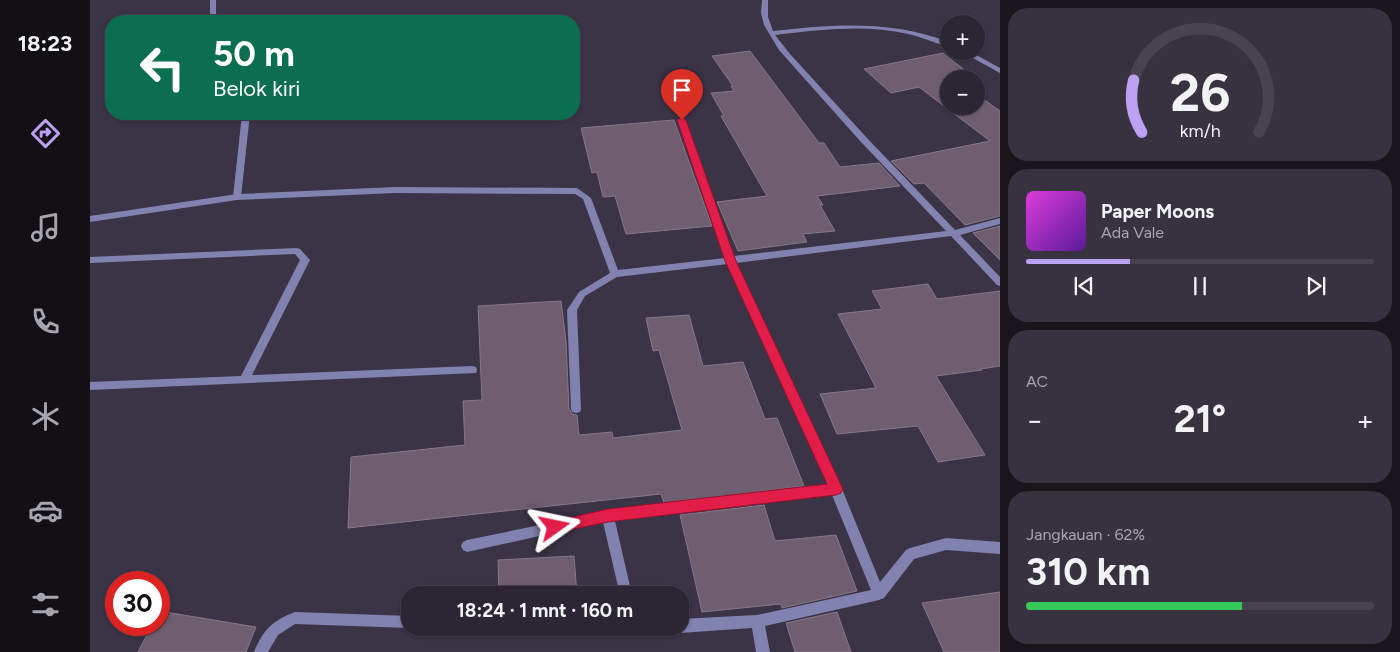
<!DOCTYPE html>
<html lang="id">
<meta charset="utf-8">
<style>
body{margin:0;font-family:Figtree,sans-serif;background:#383240;color:#f1f3f6;height:100vh;display:flex;flex-direction:column;font-size:19px;white-space:nowrap}
*{box-sizing:border-box;margin:0}
p{font-size:16px;color:#a6a5ac}
.icon{flex:none;width:28px;height:28px;fill:none;stroke:currentColor;stroke-width:2;stroke-linecap:round;stroke-linejoin:round}
.map{position:relative;flex:1;overflow:hidden}
.side{display:flex;flex-direction:column;gap:8px;padding:8px;background:#18151d;width:400px}
.side>*{flex:none}
.banner{position:absolute;left:15px;top:15px;width:475px;height:105px;border-radius:20px;box-shadow:0 1px 4px #0004,0 0 0 1px #48434f;background:#0b6e4f;color:#fff;overflow:hidden}
.buttons{position:absolute;left:850px;top:15px;display:grid;gap:10px}
.buttons a{display:grid;place-items:center;width:45px;height:45px;border-radius:50%;background:#2c2634;box-shadow:0 1px 4px #0004,0 0 0 1px #48434f;font-size:25px}
.speed{position:absolute;left:15px;top:571px;display:flex;gap:10px;font-size:25px;font-weight:700;text-align:center}
.speed>*{display:grid;place-content:center;width:65px;height:65px;border-radius:50%;background:#2c2634;box-shadow:0 1px 4px #0004,0 0 0 1px #48434f;line-height:1}
.speed .limit{border:8px solid #d22;background:#fff;color:#111}
.pin{position:absolute;display:grid;place-items:center;width:42px;height:42px;color:#fff;margin:-51px -21px;border-radius:50% 50% 50% 0;rotate:-45deg;box-shadow:0 0 5px #0007}
.pin .icon{rotate:45deg}
.me{position:absolute;width:55px;margin:-28px;rotate:78deg;stroke-linejoin:round;filter:drop-shadow(0 0 4px #0008)}
.turn{display:flex;align-items:center;gap:18px;height:105px;padding:0 25px;font-size:22px}
.turn .icon{width:65px;height:65px;stroke-width:2.5}
.turn b{display:block;font-size:35px;line-height:42px}
.big{font-size:38px;font-weight:700;line-height:1.1}
.side .widget{flex:1;display:flex;flex-direction:column;justify-content:center;gap:8px;min-width:0;padding:0 18px;border-radius:20px;background:#383240}
.side .dial{align-items:center;gap:0}
.dial svg{height:130px;overflow:visible;fill:none;stroke:#48434f;stroke-width:7;stroke-linecap:round;text-anchor:middle}
.dial text{fill:#f1f3f6;stroke:none}
.song{display:flex;align-items:center;gap:15px}
.cover{width:60px;height:60px;border-radius:8px;background:linear-gradient(135deg,hsl(300 70% 55%),hsl(270 70% 35%))}
.played{height:5px;border-radius:2px;background:linear-gradient(90deg,#bca0f2 30%,#48434f 30%)}
.keys{display:flex;justify-content:space-around;direction:ltr}
.heat{display:flex;justify-content:space-between;align-items:center;font-size:28px;direction:ltr}
.charge{height:8px;border-radius:4px;background:linear-gradient(90deg,#34c759 62%,#48434f 0)}
.trip{position:absolute;left:311px;top:586px;width:288px;height:50px;border-radius:20px;background:#2c2634;box-shadow:0 1px 4px #0004,0 0 0 1px #48434f;font-weight:700;line-height:50px;text-align:center}
main{display:flex;flex:1;min-height:0}
.tab-bar{display:flex;flex-direction:column;width:90px;justify-content:space-around;align-items:center;background:#120f15;color:#a6a5ac}
.tab-bar .icon{width:35px;height:35px}
.tab-bar .current{color:#bca0f2}
.tab-bar b{font-size:22px;color:#f1f3f6}
.map>svg:first-child{display:block}
</style>
<main>
<nav class="tab-bar">
<b>18:23</b>
<svg class="icon current" aria-label="directions" viewBox="0 0 24 24"><path d="M12 3l9 9-9 9-9-9zM9 14v-3h6M13 9l2 2-2 2"/></svg>
<svg class="icon" aria-label="music" viewBox="0 0 24 24"><path d="M9 18V5l10-2v13"/><circle cx="6" cy="18" r="3"/><circle cx="16" cy="16" r="3"/></svg>
<svg class="icon" aria-label="phone" viewBox="0 0 24 24"><path d="M5 4h4l2 5-3 2q2 4 5 5l2-3 5 2v4C11 20 4 13 5 4z"/></svg>
<svg class="icon" aria-label="climate" viewBox="0 0 24 24"><path d="M12 3v18M4 7l16 10M4 17L20 7"/></svg>
<svg class="icon" aria-label="car" viewBox="0 0 24 24"><path d="M5 17H2v-5l4-1 3-4h7l3 4 3 1v5h-3M9 17h6M6 11h13"/><circle cx="7" cy="17" r="2"/><circle cx="17" cy="17" r="2"/></svg>
<svg class="icon" aria-label="filters" viewBox="0 0 24 24"><path d="M4 7h16M4 17h16"/><circle cx="9" cy="7" r="2"/><circle cx="15" cy="17" r="2"/></svg>
</nav>
<div class="map">
<svg width="910" height="652" viewBox="0 0 910 652">
<rect width="100%" height="100%" fill="#3b3346"/>
<path fill="#6f5e70" stroke="#88778a" d="M660 51 729 143H734L750 167 789 163 810 186 727 196 733 205H730L745 231 713 234 717 242 648 251 627 202 677 196 631 116H634L621 93 644 91 641 86H643L622 56Z
M853 53 882 76 859 79V106H886V94L910 111V216L875 225 834 183 824 184 801 161 900 141 829 87 801 93 774 69Z
M584 120 622 226 536 234 525 196 513 197 507 172 502 173 491 128Z
M910 226V260L883 233Z
M838 284 847 299 910 291V366L891 369 892 370 846 376 895 455 848 462 828 426 747 434 730 394 786 388 748 314 792 309 782 291Z
M471 301 476 341 479 409 482 414 487 415 489 435 522 432 523 438 592 430 569 350 563 351 556 318 599 315 613 366 653 362 675 419 687 418 714 486 574 503 571 494 258 528 261 457 375 445 373 401 392 400 388 306Z
M674 505 685 541 746 535 767 591 692 608 691 604 612 612 590 515Z
M484 556 487 595H409L408 560Z
M910 592V652H854L832 603Z
M69 611 166 627 156 652H48L62 625H69Z
M747 612 761 652H705L696 623Z"/>
<g fill="none" stroke-linecap="round" stroke-linejoin="round">
<path fill="#8182b0" fill-rule="evenodd" d="M120 0H126V14L129 21H123L120 14Z
M152 114H160L151 197 147 200 143 197Z"/>
<path fill="#8182b0" fill-rule="evenodd" d="M672 0H678V17L683 31C745 24 800 20 859 42V47C845 43 832 37 818 34 775 24 729 30 685 35L700 54 777 138 865 230 910 218V224L870 235 910 277V286L907 285 861 236 646 263 752 489 790 582 816 550 820 548 856 538 910 542V554L856 550 824 559 794 598 789 600 675 626 680 652H666L662 628 590 633 585 631 584 628H590V619L667 615 781 590 742 495 525 521 542 595H530L513 522 377 552 373 550 371 546 373 542 377 540 518 511 738 485 638 264 527 277 495 296 487 310 491 409 490 412 486 413 482 412 481 409 477 310 489 292 520 273 493 199 485 194 305 193 147 200 0 222V216L147 194 305 187 487 188 501 198 528 270 635 258 587 120 591 118 595 120 644 256 856 231 771 142 689 50 674 25 671 13Z
M870 51H879L910 68V73Z
M207 248 210 249 220 260 162 375 382 366 386 367 387 370 386 373 0 390V382L151 376 210 260 205 254 0 263V257Z
M205 612 320 616V628H322H320L205 624 188 635 178 652H164C174 629 182 621 205 612Z
M505 628H566L564 633 559 635H512L507 633Z"/>
</g>
<path fill="#e11d48" stroke="#92132f" d="M592 117 596 120 646 261 753 489 751 493 746 495 518 522 465 533 460 531 458 527 460 522 518 509 737 484 635 261 587 120Z"/>
</svg>
<div class="buttons">
<a>+</a>
<a>−</a>
</div>
<div class="speed"><div class="limit">30</div></div>
<div class="pin" style="left:592px;top:120px;background:#d93025"><svg class="icon" aria-label="arrive" viewBox="0 0 24 24"><path d="M6 21V4h12l-3 4 3 4H6"/></svg></div>
<svg class="me" style="left:465px;top:527px" viewBox="-20 -20 40 40"><path d="M0-17L14 15 0 8-14 15z" fill="#e11d48" stroke="#fff" stroke-width="4"/></svg>
<div class="trip">18:24 · 1 mnt · 160 m</div>
<div class="banner">
<div class="turn"><svg class="icon" aria-label="left" viewBox="0 0 24 24"><path d="M17 20v-9H6M10 6l-5 5 5 5"/></svg><div><b>50 m</b>Belok kiri</div></div>
</div>
</div>
<section class="side">
<div class="widget dial"><svg viewBox="0 0 100 80">
<path d="M14 69A42 42 0 1 1 86 69"/>
<path d="M14 69A42 42 0 0 1 9 37" stroke="#bca0f2"/>
<text x="50" y="56" font-size="32" font-weight="700">26</text>
<text x="50" y="72" font-size="11">km/h</text>
</svg></div>
<div class="widget">
<div class="song"><i class="cover"></i><div><b>Paper Moons</b><p>Ada Vale</p></div></div>
<div class="played"></div>
<div class="keys"><svg class="icon" aria-label="previous" viewBox="0 0 24 24"><path d="M18 5L8 12l10 7zM5 5v14"/></svg><svg class="icon" aria-label="pause" viewBox="0 0 24 24"><path d="M8 5v14M16 5v14"/></svg><svg class="icon" aria-label="next" viewBox="0 0 24 24"><path d="M6 5l10 7-10 7zM19 5v14"/></svg></div>
</div>
<div class="widget"><p>AC</p>
<div class="heat"><a>−</a><b class="big">21°</b><a>+</a></div>
</div>
<div class="widget"><p>Jangkauan · 62%</p><b class="big">310 km</b><div class="charge"></div></div>
</section>
</main>
